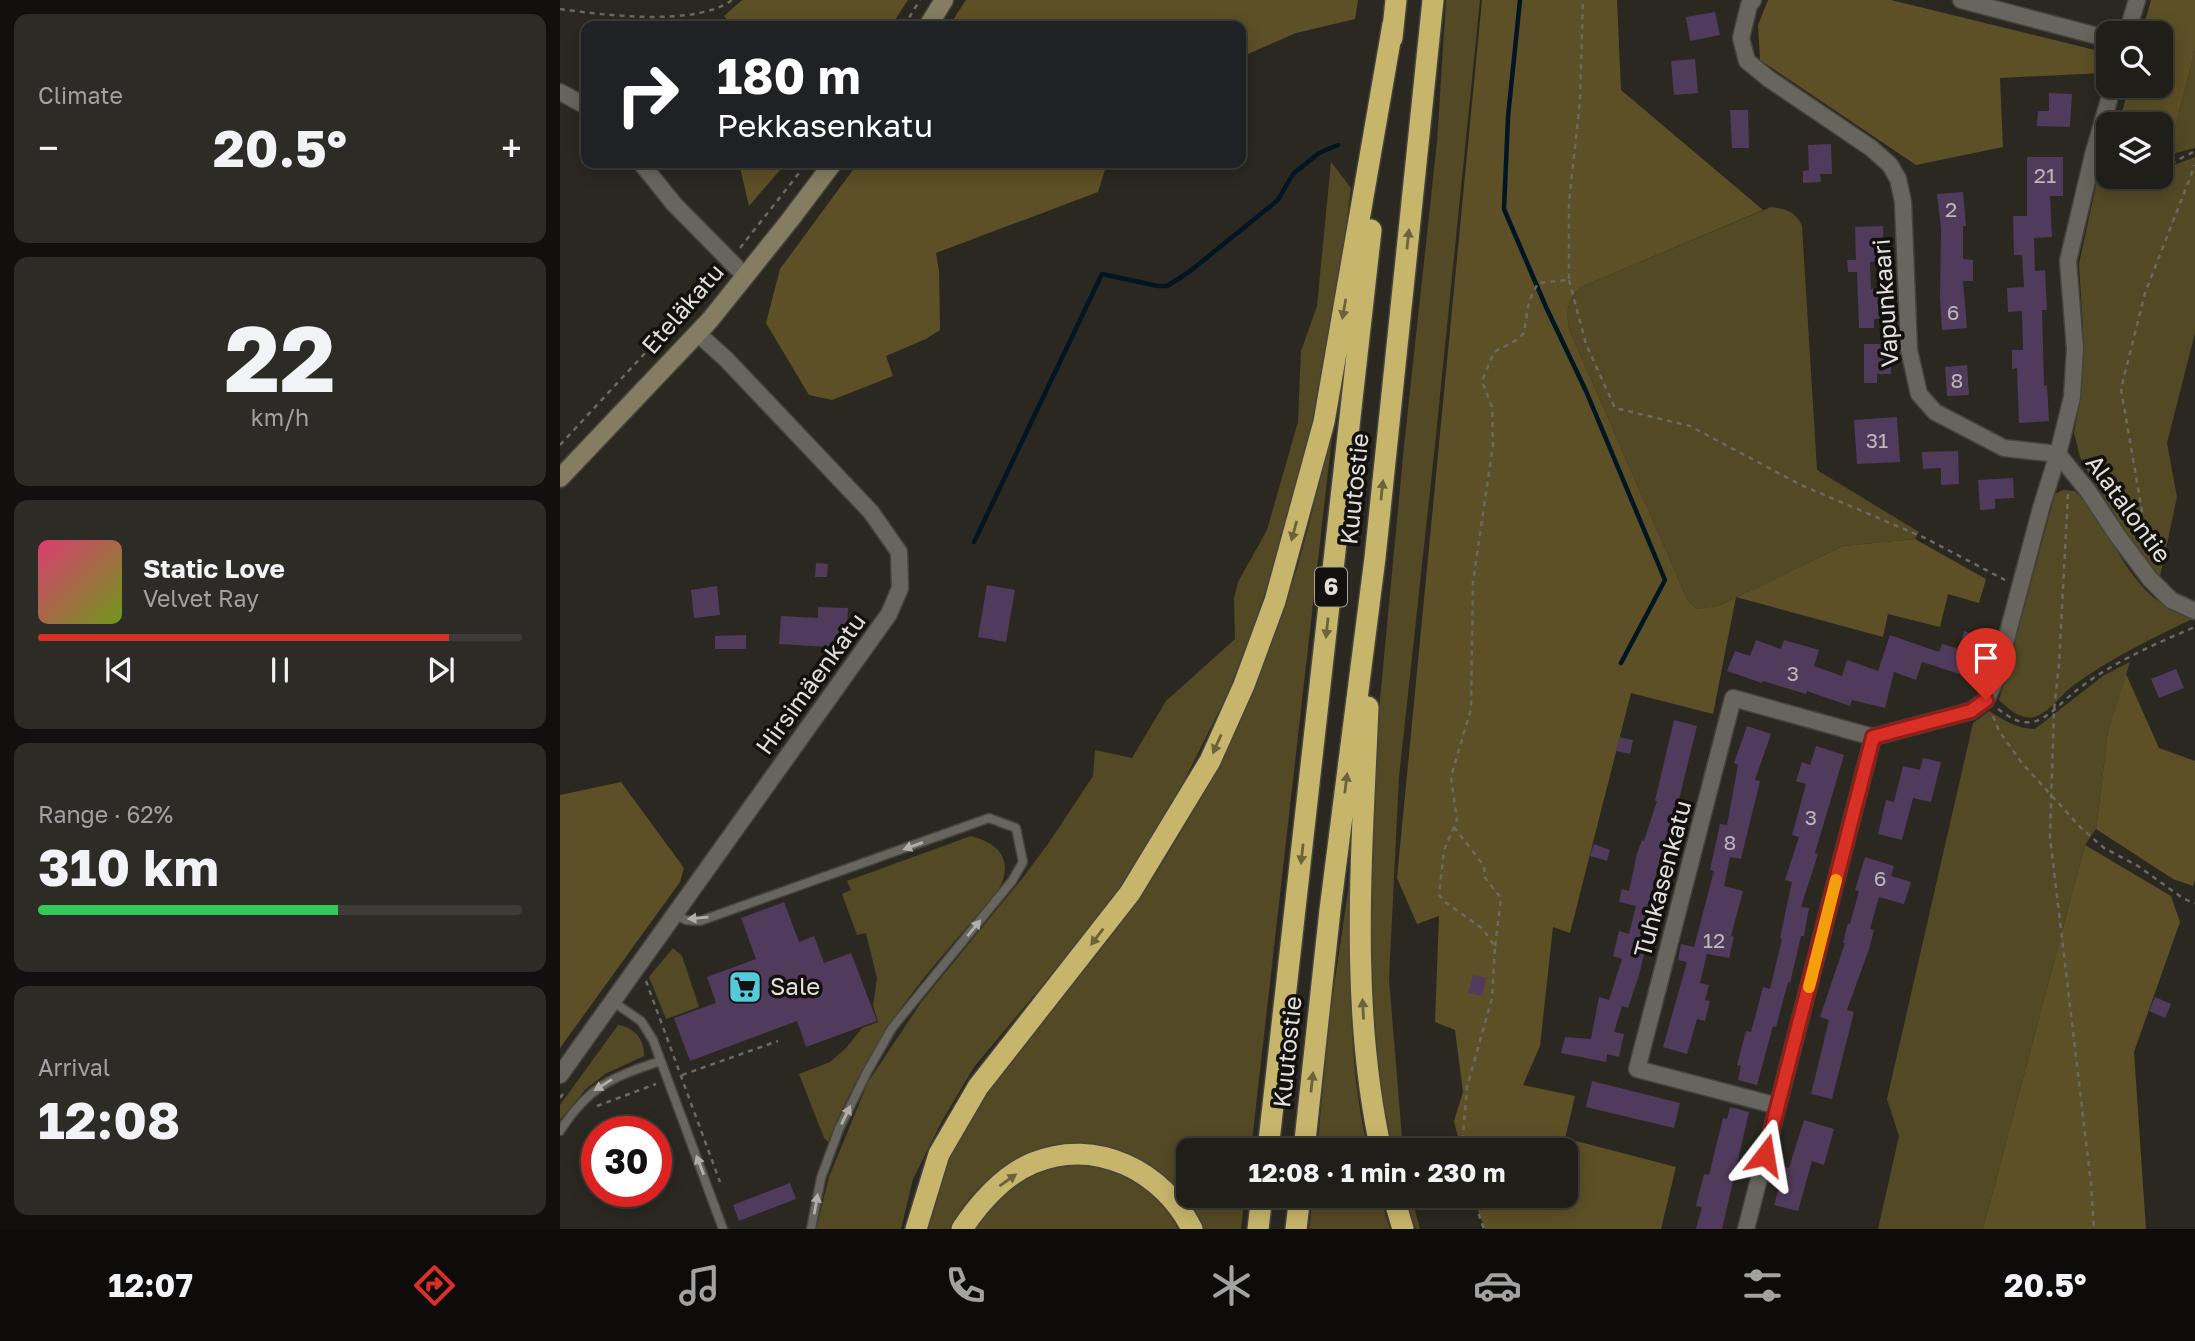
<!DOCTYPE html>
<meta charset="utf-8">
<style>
body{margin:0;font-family:"Golos Text",sans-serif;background:#2d2b26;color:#f1f3f6;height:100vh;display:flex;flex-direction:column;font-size:26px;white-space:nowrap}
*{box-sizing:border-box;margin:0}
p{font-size:23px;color:#a2a2a2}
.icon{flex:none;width:38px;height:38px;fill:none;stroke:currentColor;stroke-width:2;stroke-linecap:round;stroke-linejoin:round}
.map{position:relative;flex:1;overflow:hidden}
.side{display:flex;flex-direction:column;gap:14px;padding:14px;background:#12100e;width:560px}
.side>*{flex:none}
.hud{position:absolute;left:21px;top:21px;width:665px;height:147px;border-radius:14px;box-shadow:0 4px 18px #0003,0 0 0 2px #3d3c38;background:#202124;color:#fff;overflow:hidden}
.buttons{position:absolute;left:1536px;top:21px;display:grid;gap:14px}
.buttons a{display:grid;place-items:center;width:77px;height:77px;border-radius:14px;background:#201e19;box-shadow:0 4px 18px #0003,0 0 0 2px #3d3c38;font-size:35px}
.speed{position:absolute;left:21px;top:1116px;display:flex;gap:14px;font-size:35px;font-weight:700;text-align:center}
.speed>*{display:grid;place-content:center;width:91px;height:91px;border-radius:50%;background:#201e19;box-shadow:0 4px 18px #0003,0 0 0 2px #3d3c38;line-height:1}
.speed .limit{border:10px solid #d22;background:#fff;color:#111}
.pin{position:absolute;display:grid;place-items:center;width:60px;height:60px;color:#fff;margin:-72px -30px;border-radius:50% 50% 50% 0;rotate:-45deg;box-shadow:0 0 7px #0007}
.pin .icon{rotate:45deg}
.me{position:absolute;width:77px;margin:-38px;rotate:14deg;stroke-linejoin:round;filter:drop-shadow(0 0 5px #0008)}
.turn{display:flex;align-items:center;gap:24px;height:147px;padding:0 21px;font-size:32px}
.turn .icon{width:91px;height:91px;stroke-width:2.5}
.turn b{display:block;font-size:49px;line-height:60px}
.big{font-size:52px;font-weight:700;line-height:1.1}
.side .tile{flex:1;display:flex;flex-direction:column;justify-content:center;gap:10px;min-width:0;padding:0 24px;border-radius:14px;background:#2d2b26}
.side .dial{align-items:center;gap:0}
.dial b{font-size:91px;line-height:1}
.song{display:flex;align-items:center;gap:21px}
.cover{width:84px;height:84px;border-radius:10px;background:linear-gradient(135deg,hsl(340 70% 55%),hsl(80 70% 35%))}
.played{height:7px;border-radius:4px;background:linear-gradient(90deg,#d93025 85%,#3d3c38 85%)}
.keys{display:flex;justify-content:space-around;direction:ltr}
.heat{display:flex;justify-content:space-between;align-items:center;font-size:38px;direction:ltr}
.charge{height:10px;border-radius:5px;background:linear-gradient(90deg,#34c759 62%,#3d3c38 0)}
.trip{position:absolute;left:616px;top:1138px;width:402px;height:70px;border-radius:14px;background:#201e19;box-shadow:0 4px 18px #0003,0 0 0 2px #3d3c38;font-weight:700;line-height:70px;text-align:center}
.menu{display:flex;height:112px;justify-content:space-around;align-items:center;background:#0d0c0a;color:#a2a2a2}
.menu .icon{width:49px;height:49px}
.menu .selected{color:#d93025}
.menu b{font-size:32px;color:#f1f3f6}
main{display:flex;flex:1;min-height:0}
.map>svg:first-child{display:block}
</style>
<main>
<section class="side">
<div class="tile"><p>Climate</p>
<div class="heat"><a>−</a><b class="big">20.5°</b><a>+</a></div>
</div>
<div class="tile dial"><b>22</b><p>km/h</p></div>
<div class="tile">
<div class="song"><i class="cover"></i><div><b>Static Love</b><p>Velvet Ray</p></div></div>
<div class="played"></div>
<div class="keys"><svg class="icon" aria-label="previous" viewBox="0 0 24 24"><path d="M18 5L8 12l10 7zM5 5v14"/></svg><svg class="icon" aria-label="pause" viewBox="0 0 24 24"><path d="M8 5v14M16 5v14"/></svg><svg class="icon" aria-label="next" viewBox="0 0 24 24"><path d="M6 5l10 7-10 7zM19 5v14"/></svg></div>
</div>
<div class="tile"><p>Range · 62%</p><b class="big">310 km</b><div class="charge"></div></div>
<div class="tile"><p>Arrival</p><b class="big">12:08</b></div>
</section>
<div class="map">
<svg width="1635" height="1229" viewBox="0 0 1635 1229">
<rect width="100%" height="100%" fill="#2a2821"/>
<path fill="#544925" d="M886 0H920L875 445 839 777 829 979 843 1150H833L820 1090 812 979V834L815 752 844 446 877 142Z
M1635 50V148L1608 155Z
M1635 157V333L1607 443 1617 497 1600 577 1573 543 1529 474 1520 457 1514 433 1521 396 1523 327 1519 264 1540 167 1549 163V177H1601V170Z
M771 162 791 188 777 296 755 418 726 525 696 621 667 695 624 781 569 875 502 962 414 1067 382 1121 353 1179 341 1229H256L269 1177 308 1082 362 1001 465 875 490 841 533 776 535 750 572 758 606 701 675 639 674 599 678 582 707 530 738 422 741 351 757 306Z
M1211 207C1226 209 1236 212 1242 226L1257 470 1359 532 1355 539 1283 546 1158 606 1137 609 1128 601 1009 329C1006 311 1007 299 1021 287Z
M775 410 691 1150H628V1195H685L681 1229H643C633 1202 620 1188 598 1171 525 1117 428 1151 390 1229H364C377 1185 394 1142 418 1103 434 1077 455 1054 474 1031 513 983 554 937 588 885 647 796 693 701 727 600 748 538 761 473 775 410Z
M1503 490 1515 491C1546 522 1560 568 1593 597 1604 606 1620 612 1632 619 1591 639 1551 658 1514 685 1501 694 1492 710 1477 716 1462 722 1449 709 1439 700L1495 494Z
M1570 662 1548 731 1536 829 1525 845 1423 1229H1318L1339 1136 1327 1099 1413 723 1429 711C1444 720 1457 729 1475 729L1544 675Z
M411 836C441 844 455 862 437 892 409 925 380 957 353 992 318 1037 290 1089 268 1142L264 1138 239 1074 270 1062 286 1048 302 1028 318 1022 313 1006 317 978 306 933 297 935 282 894 291 890 287 881Z
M792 864C790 959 786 1056 808 1150H757L770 1014Z
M113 948 122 956 139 1007 106 1019 89 977Z
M58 1025C74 1027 85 1040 84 1056L45 1074 26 1089 0 1120V1105Z
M515 1165C527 1167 542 1166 554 1171 582 1182 605 1202 618 1229H415C428 1204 460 1178 487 1169 496 1166 506 1166 515 1165Z
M753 1195H819L830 1229H749Z
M844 1195H851L860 1229H856Z"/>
<path fill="#5d5026" d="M182 0H348L331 26H172L164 16Z
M406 0H798L795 19 736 33 681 57V26H389Z
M922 0H1057L1061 90 1203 210 1021 287C1007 299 1006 311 1009 329L1128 601 1137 609 1158 606 1283 546 1355 539 1426 579 1419 603 1388 594 1380 627 1328 614 1323 637 1176 597 1153 714 1071 693 1010 933 993 927 980 1046 963 1085 1015 1096 1004 1143 1016 1141 1116 1167 1101 1229H925L912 1195H1006V1150H901L894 1121 903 1092 895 1030 875 1022 879 916 857 924 837 878Z
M1208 0H1331L1547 53 1542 73 1440 78 1443 147 1356 165 1200 60 1198 25Z
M1591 0H1635V50L1608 155 1601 156V124H1559L1569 86H1601V33H1582Z
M179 163H226L189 206Z
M298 163H547L538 192 376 253 379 271 380 330 366 339 326 356 333 376 272 400 249 395 206 323 220 269Z
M1566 674 1599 748 1635 761V880L1633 886 1613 879 1536 829 1548 731Z
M61 782 124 868 120 882 0 1048V795Z
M1525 845 1611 896 1620 922 1574 1052 1586 1229H1423Z"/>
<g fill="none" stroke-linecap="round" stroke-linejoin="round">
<path stroke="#011522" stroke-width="4.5" d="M960 0 948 117 944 209 986 307 1026 391 1105 580 1061 663
M414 542 542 274 598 286H607L629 272 718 200 733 174 759 153 778 145"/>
</g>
<path fill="#513b5d" d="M1155 12 1160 35 1130 41 1126 17Z
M1135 59 1138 93 1114 95 1111 61Z
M1489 93 1512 94 1510 127 1477 126 1478 111H1489Z
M1170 110H1188L1189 148H1172Z
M1271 144 1272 174H1260L1261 182 1243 183V171L1249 170 1248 145Z
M1467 157H1503V196H1490L1492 237 1474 238 1475 271 1485 270 1487 310H1482L1484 386 1487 385 1489 421 1459 423 1457 368 1452 369V350H1463L1462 311 1448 312 1447 288 1464 287 1462 255H1454L1453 216H1467Z
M1403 192 1406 226H1403V259L1413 260V281H1403L1407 328 1382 330 1380 298 1381 228 1377 194Z
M1323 226 1324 261 1310 262 1311 289 1328 288 1329 318 1314 319V328H1299L1297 272H1288L1287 260H1296L1295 227Z
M1304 344H1331V374H1317V383H1304Z
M1407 365 1409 395 1387 396 1385 367Z
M1337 417 1340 462 1297 464 1294 420Z
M1398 451 1399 484 1381 485V468L1363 469 1362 452Z
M1453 478 1454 498 1435 499V509L1420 510 1418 480Z
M256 563 268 564 267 577H255Z
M427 585 455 590 446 642 418 637Z
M157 586 160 615 134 618 131 590Z
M258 607 288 608 286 648 219 644 221 616 258 618Z
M1404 631 1422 637 1409 677 1362 662 1356 680 1334 672 1325 708 1292 700 1290 706 1247 691 1246 694 1203 681 1202 683 1167 671 1175 651 1190 656 1196 640 1221 649 1224 640 1259 650 1254 666 1282 676 1287 660 1318 671 1330 635 1379 652 1382 644 1399 649Z
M186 635V649H155V636Z
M1616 669 1624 688 1599 698 1591 679Z
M1114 720 1137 726 1114 820 1116 821 1106 852 1102 850 1085 920 1092 921 1079 975 1068 1008 1062 1006 1054 1032 1064 1034 1059 1057 1047 1054 1046 1062 1001 1053 1005 1037 1031 1039 1039 997 1049 1000 1062 959 1053 956 1059 931 1069 934 1076 906 1059 902 1062 889 1069 891 1077 854 1082 840 1084 841 1097 801H1095Z
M1187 726 1211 734 1195 780 1200 781 1181 859 1170 857 1164 886 1183 891 1171 936 1174 937 1169 958 1147 954 1140 983 1149 985 1145 1000 1150 1001 1145 1021 1137 1019 1127 1054 1103 1047 1127 962 1118 960 1121 944 1134 947 1154 871 1150 870 1160 824 1167 825 1178 765 1174 763Z
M1059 737 1073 740 1070 754 1056 751Z
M1256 746 1284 755 1255 853 1258 854 1241 907 1249 908 1244 936H1241L1230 983 1228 982 1216 1027 1213 1026 1197 1085 1178 1080 1181 1066 1177 1065 1186 1031 1191 1032 1203 987 1210 989 1222 939 1220 938 1232 882 1225 880 1239 837 1232 835 1246 784 1236 781 1242 762 1250 765Z
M1363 758 1381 762 1371 802 1353 798 1342 840 1318 834 1326 800 1334 802 1343 766 1360 770Z
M1034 844 1050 850 1047 861 1030 856Z
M1305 857 1334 866 1331 876 1351 882 1344 904 1319 897 1310 929 1314 930 1309 949 1287 1010 1294 1012 1272 1099 1251 1094 1269 1020 1260 1017 1285 943H1283L1288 923 1290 924 1299 891 1295 890Z
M224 902 239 942 254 936 264 963 291 953 317 1021 246 1047 237 1021 130 1061 114 1018 156 1003 147 977 196 959 181 918Z
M913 975 926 978 922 996 908 993Z
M1595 997 1611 1004 1605 1018 1589 1011Z
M1032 1081 1120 1103 1114 1128 1026 1107Z
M1170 1107 1189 1112 1162 1229H1136L1142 1207 1136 1206 1144 1174 1149 1175 1163 1118 1167 1119Z
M1244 1120 1274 1129 1264 1165 1252 1161 1238 1211 1214 1205 1225 1167 1229 1168Z
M230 1183 236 1199 179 1221 173 1205Z"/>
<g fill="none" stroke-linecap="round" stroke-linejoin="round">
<defs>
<path id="lane" d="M113 914 126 920 140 921 429 818 456 828 463 862 452 881 332 1028 307 1072 279 1129 261 1178 251 1229
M52 1001 81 1021 93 1040 163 1229
M0 1131C28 1087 53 1076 101 1061"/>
<path id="street" d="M1193 0 1189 5 1181 38 1187 61 1209 79 1311 148 1330 165 1338 179 1343 202 1349 350 1359 394 1375 412 1444 448 1498 454 1481 508 1435 681 1426 700 1411 711 1313 737 1173 698 1077 1069 1218 1106
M1401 0 1549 39
M1567 33 1577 0
M1553 86 1533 155 1508 261 1515 349 1512 397 1498 454 1528 491 1557 535 1590 579 1611 600 1635 611
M0 92 26 106
M81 163 114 204 185 276
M0 1075 329 614 340 588 339 552 311 512 166 359 137 333
M1186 1229 1313 737"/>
<path id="secondary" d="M368 26 384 0
M0 478 150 320 230 220 273 163"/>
<path id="highway" d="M832 38 836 0
M808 707C802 854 789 1005 821 1150
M708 1150 811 230
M744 1150 770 910 815 558 873 0
M833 1195 843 1229
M356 1229 379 1154 418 1087 570 893 650 761 684 685 715 601 764 422 833 24
M402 1229C419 1203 444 1175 473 1163 536 1137 603 1171 632 1229
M698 1229 702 1195
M736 1229 740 1195"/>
</defs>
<use href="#lane" stroke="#45433d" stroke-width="11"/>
<use href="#street" stroke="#45433d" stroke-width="19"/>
<use href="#secondary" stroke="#45433d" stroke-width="21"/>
<use href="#highway" stroke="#45433d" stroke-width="24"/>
<path stroke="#6b6963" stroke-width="2.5" stroke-dasharray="5 5" stroke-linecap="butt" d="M0 9C43 15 136 27 172 0
M344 26 360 0
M1601 165 1610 164 1635 151
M180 248 247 163
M1009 280 1026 344 1055 408 1130 426 1241 485 1365 538 1445 580
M0 445 160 272
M1508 494 1499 664 1494 710 1490 837 1531 1184 1534 1229
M1575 531 1582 511 1561 389 1585 293 1635 165
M1438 709C1450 717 1457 724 1472 722 1486 720 1501 703 1512 694 1547 665 1592 645 1635 627
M1433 716 1439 731 1462 763 1521 828 1544 848 1578 866 1624 899 1635 903
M894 827 924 866 925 878 941 898 935 947
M86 981 160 1182
M122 1075 218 1041
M0 1098 5 1091
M37 1106 96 1084
M905 1150 903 1135 907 1087 932 998 935 947 923 929 885 902 879 895 884 850 897 820 891 777 911 709 913 582 933 445 932 407 922 381 934 352 955 341 964 333 969 301 978 283 1009 280V202L1020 101 1023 0
M912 1195 924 1229"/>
<use href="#lane" stroke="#67655d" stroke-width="8"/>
<use href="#street" stroke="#67655d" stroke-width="16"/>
<use href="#secondary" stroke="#847d61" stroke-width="18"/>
<use href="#highway" stroke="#c6b56a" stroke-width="21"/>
</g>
<defs><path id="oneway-solid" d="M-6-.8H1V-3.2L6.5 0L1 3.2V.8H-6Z" transform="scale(1.75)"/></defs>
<g fill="#6c633c">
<use href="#oneway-solid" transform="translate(848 239) rotate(-84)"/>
<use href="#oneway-solid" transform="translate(784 309) rotate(100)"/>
<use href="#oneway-solid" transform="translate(822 490) rotate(-84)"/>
<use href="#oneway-solid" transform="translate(734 531) rotate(105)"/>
<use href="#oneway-solid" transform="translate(767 628) rotate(96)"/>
<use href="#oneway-solid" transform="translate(657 744) rotate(114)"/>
<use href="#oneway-solid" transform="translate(786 783) rotate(-83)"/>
<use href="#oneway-solid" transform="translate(742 854) rotate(96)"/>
<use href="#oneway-solid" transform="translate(537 937) rotate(127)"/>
<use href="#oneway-solid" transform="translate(803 1009) rotate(-93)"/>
<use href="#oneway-solid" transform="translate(752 1082) rotate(-84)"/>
<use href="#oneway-solid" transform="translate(448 1180) rotate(-35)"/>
</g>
<g fill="#b1afa9">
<use href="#oneway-solid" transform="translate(353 846) rotate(160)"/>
<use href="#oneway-solid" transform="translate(138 918) rotate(175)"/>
<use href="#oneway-solid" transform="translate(414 928) rotate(-51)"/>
<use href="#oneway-solid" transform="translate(43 1085) rotate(148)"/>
<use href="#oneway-solid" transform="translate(286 1115) rotate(-64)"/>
<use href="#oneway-solid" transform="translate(140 1165) rotate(-111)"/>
<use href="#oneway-solid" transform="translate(256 1204) rotate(-80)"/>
</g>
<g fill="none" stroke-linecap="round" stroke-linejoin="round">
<defs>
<path id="route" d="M1205 1155 1313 737 1411 711 1426 700"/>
</defs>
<use href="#route" stroke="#8d1f18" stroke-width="18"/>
<use href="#route" stroke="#d93025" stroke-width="12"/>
<path stroke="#f59e0b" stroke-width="12" d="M1249 987 1276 880"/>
</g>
<defs>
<symbol id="supermarket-square" viewBox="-11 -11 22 22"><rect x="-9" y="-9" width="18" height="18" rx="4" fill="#53cbdb" stroke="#12110e"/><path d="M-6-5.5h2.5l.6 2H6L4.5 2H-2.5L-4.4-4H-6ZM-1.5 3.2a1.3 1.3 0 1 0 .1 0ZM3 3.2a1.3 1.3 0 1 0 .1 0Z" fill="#111"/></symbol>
</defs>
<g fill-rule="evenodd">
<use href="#supermarket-square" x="166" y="968" width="38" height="38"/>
</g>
<g text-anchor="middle" stroke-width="7" stroke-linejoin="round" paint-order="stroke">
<g font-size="21" fill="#beb7bc">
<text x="1485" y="183">21</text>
<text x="1391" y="217">2</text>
<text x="1393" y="320">6</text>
<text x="1397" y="388">8</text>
<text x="1317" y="448">31</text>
<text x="1233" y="681">3</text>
<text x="1251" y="825">3</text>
<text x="1170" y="850">8</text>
<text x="1320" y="886">6</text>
<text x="1154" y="948">12</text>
</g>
<rect fill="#12110e" stroke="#a4a29e" stroke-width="2" x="755" y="567.5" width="32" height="39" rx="5"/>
<g font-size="23" font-weight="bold" fill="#e2e0dc">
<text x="771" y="595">6</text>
</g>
<g font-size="24" fill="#e2e0dc" stroke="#12110e">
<text transform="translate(1326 303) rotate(-94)" y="8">Vapunkaari</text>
<text transform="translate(123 309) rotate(-49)" y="8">Eteläkatu</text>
<text transform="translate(795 489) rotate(-84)" y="8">Kuutostie</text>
<text transform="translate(1568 509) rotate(54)" y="8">Alatalontie</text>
<text transform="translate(251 684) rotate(-54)" y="8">Hirsimäenkatu</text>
<text transform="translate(1103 879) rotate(-75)" y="8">Tuhkasenkatu</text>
<text transform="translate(728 1052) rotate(-84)" y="8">Kuutostie</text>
</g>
<g font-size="24" fill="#e2e0dc" stroke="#12110e" text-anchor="start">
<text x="210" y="995">Sale</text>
</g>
</g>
</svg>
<div class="buttons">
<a><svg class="icon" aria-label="search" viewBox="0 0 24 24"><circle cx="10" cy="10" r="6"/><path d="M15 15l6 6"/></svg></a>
<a><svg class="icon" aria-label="layers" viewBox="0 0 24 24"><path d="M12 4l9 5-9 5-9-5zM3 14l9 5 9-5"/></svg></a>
</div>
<div class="speed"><div class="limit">30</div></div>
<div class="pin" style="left:1426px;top:700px;background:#d93025"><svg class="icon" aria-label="arrive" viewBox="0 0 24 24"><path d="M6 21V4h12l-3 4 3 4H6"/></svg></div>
<svg class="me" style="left:1205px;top:1155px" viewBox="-20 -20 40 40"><path d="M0-17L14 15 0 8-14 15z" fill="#d93025" stroke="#fff" stroke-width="4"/></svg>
<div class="trip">12:08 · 1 min · 230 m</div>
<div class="hud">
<div class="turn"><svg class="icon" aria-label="right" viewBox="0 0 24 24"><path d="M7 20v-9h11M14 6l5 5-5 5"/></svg><div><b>180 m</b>Pekkasenkatu</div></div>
</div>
</div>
</main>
<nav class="menu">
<b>12:07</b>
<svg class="icon selected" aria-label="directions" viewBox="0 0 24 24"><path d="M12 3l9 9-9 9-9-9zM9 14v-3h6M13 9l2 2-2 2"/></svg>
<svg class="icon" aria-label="music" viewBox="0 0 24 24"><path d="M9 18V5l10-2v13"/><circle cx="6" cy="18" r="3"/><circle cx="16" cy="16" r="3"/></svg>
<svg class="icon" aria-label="phone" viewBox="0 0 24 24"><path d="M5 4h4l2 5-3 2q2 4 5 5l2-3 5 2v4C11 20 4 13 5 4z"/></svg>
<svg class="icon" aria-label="climate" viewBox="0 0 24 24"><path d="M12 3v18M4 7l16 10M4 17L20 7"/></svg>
<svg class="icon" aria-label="car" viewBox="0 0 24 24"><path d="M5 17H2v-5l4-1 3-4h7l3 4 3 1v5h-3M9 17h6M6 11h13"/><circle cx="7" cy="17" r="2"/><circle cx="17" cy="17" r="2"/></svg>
<svg class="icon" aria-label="filters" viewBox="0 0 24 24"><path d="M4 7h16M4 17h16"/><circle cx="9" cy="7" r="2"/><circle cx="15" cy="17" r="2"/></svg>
<b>20.5°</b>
</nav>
